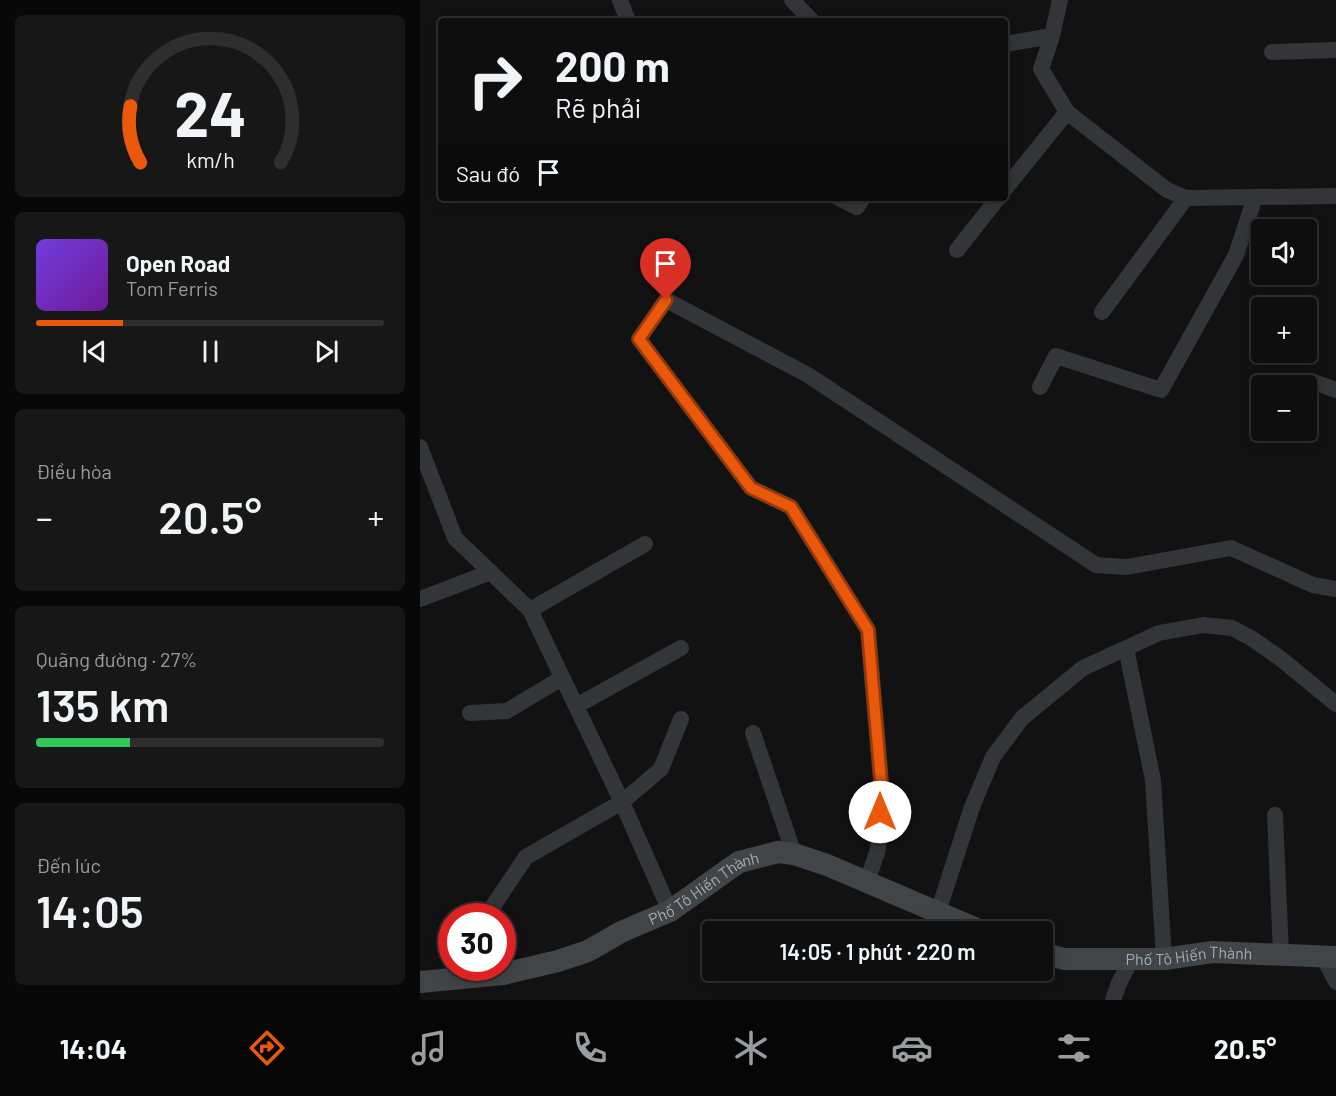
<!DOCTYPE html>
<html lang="vi">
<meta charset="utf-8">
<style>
body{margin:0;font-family:Barlow,sans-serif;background:#171717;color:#f1f3f6;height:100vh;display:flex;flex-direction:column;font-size:22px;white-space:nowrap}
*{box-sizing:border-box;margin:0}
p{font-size:20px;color:#9b9c9e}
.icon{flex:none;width:33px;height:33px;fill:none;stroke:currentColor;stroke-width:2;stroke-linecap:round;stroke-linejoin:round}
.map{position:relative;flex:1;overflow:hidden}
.sheet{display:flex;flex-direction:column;gap:15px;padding:15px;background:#080808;width:420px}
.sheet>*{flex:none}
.hud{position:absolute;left:18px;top:18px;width:570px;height:183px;border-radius:6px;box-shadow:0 3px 15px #0003,0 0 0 2px #2e2e2e;background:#0e0e0e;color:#f1f3f6;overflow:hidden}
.controls{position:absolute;left:831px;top:219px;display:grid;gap:12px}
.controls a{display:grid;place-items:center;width:66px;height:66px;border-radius:6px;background:#0e0e0e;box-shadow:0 3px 15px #0003,0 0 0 2px #2e2e2e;font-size:30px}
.speed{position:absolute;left:18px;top:903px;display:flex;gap:12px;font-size:30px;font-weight:700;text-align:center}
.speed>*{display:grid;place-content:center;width:78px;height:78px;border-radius:50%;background:#0e0e0e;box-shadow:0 3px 15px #0003,0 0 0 2px #2e2e2e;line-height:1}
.speed .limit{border:9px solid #d22;background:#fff;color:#111}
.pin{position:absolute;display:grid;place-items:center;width:51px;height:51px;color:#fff;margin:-62px -26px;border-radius:50% 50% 50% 0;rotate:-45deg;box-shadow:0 0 6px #0007}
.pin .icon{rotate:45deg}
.me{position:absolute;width:66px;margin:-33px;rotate:0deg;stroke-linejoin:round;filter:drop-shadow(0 0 4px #0008)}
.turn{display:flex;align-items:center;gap:21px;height:126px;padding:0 18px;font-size:27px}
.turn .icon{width:78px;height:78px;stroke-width:2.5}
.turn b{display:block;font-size:42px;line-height:51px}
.then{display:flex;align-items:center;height:57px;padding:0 18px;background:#0003;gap:12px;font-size:22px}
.big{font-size:45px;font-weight:600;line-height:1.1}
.sheet .tile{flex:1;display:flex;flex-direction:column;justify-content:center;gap:9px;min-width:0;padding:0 21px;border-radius:9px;background:#171717}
.sheet .dial{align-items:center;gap:0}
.dial svg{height:156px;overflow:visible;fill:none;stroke:#2e2e2e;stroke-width:7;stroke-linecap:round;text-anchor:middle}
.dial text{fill:#f1f3f6;stroke:none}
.song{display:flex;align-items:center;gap:18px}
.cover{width:72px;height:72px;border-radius:9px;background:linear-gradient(135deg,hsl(260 70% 55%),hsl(280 70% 35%))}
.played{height:6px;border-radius:3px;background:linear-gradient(90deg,#ea580c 25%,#2e2e2e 25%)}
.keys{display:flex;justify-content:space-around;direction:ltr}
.heat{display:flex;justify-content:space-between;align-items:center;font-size:33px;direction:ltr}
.charge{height:9px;border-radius:4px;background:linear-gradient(90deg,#34c759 27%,#2e2e2e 0)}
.trip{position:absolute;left:282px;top:921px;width:351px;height:60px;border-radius:6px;background:#0e0e0e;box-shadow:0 3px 15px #0003,0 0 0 2px #2e2e2e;font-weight:600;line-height:60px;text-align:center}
.menu{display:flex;height:96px;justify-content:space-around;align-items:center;background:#060606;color:#9b9c9e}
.menu .icon{width:42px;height:42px}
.menu .on{color:#ea580c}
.menu b{font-size:27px;color:#f1f3f6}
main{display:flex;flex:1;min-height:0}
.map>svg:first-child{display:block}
</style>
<main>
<section class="sheet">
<div class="tile dial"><svg viewBox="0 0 100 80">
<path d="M14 69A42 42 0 1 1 86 69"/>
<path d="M14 69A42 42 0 0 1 9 40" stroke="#ea580c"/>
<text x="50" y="56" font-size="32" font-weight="700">24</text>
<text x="50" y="72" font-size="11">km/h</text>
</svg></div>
<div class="tile">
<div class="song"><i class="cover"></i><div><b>Open Road</b><p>Tom Ferris</p></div></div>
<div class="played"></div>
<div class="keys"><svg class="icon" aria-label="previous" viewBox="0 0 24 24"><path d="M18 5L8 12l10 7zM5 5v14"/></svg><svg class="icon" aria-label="pause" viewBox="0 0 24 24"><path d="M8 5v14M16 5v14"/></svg><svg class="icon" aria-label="next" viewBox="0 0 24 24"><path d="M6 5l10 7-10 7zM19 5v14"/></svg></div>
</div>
<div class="tile"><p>Điều hòa</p>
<div class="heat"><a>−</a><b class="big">20.5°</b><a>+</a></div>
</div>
<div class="tile"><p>Quãng đường · 27%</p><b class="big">135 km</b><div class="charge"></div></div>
<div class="tile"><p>Đến lúc</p><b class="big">14:05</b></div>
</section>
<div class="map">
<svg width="916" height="1000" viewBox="0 0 916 1000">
<rect width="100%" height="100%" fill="#121213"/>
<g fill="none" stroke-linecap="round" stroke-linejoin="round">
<path stroke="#333538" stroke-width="16" d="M200 0 208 21
M372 0 392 21
M640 0 632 36 621 69 647 112 747 190 766 198 916 196
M585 44 632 36
M852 52 916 50
M585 189 647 112
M419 198 437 207 443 198
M537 250 578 198
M682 312 766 198
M891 381 916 390
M620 387 636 356 741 390 816 255 835 197
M0 447 35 538 110 610 202 802 250 911
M0 599 71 572
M110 610 225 544
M706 648 733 780 744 959
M156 706 261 648
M50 713 87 711 142 678
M333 733 374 854
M855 815 861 954
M447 882 458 849 462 793 448 630 371 507 331 488 219 339 246 300 388 375 676 565 707 567 811 548 893 585 916 589
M518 912 552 807 573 757 602 718 663 668 739 633 783 625 812 628 831 638 860 658 916 704
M73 916 71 909 106 857 202 802 241 769 261 719
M903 956 916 982
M693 1000 699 983 711 960"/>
<g stroke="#414548" stroke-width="22">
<path id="s1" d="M622 953 644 959H744L793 952 916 957"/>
<path id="s2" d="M0 982 83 974 138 961 168 951 201 932 250 911 319 862 358 852 374 854 407 865 564 932"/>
</g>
</g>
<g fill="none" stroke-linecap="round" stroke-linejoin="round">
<defs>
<path id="route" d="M246 300 219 339 331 488 371 507 448 630 462 793 460 812"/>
</defs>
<use href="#route" stroke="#983908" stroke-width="15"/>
<use href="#route" stroke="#ea580c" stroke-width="10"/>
</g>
<g text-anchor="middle" stroke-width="6" stroke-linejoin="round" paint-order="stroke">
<g font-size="16" fill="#a3aeb4" stroke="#0d0d0e">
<text dy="6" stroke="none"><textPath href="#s2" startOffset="304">Phố Tô Hiến Thành</textPath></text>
<text dy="6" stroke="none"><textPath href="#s1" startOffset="148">Phố Tô Hiến Thành</textPath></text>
</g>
</g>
</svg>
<div class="controls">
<a><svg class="icon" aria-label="sound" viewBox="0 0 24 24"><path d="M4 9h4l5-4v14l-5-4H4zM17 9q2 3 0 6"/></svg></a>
<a>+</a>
<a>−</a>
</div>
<div class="speed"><div class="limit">30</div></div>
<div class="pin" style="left:246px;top:300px;background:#d93025"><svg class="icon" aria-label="arrive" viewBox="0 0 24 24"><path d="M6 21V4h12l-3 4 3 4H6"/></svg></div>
<svg class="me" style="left:460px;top:812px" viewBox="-20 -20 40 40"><circle r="19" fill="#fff"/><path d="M0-13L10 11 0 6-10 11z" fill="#ea580c"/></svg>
<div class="trip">14:05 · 1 phút · 220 m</div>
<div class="hud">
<div class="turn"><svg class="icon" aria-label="right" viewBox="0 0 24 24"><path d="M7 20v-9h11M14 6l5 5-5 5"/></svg><div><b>200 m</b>Rẽ phải</div></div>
<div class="then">Sau đó<svg class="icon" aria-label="arrive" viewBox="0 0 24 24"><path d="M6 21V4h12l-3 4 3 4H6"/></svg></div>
</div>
</div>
</main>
<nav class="menu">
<b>14:04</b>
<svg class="icon on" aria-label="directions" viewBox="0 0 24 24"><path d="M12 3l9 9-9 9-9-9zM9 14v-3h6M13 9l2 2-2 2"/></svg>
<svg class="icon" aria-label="music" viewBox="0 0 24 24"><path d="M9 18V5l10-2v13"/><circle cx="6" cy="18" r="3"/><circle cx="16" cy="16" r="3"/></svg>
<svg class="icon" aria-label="phone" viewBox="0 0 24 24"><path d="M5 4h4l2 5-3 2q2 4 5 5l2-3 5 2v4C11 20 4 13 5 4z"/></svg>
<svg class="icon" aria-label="climate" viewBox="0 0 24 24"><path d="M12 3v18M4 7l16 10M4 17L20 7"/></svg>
<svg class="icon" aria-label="car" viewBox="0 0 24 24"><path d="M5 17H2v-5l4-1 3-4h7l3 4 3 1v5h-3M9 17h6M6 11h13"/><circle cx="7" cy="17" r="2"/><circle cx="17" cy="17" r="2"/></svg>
<svg class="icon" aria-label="filters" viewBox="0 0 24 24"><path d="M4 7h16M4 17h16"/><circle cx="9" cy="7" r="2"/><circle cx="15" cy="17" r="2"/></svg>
<b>20.5°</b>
</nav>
